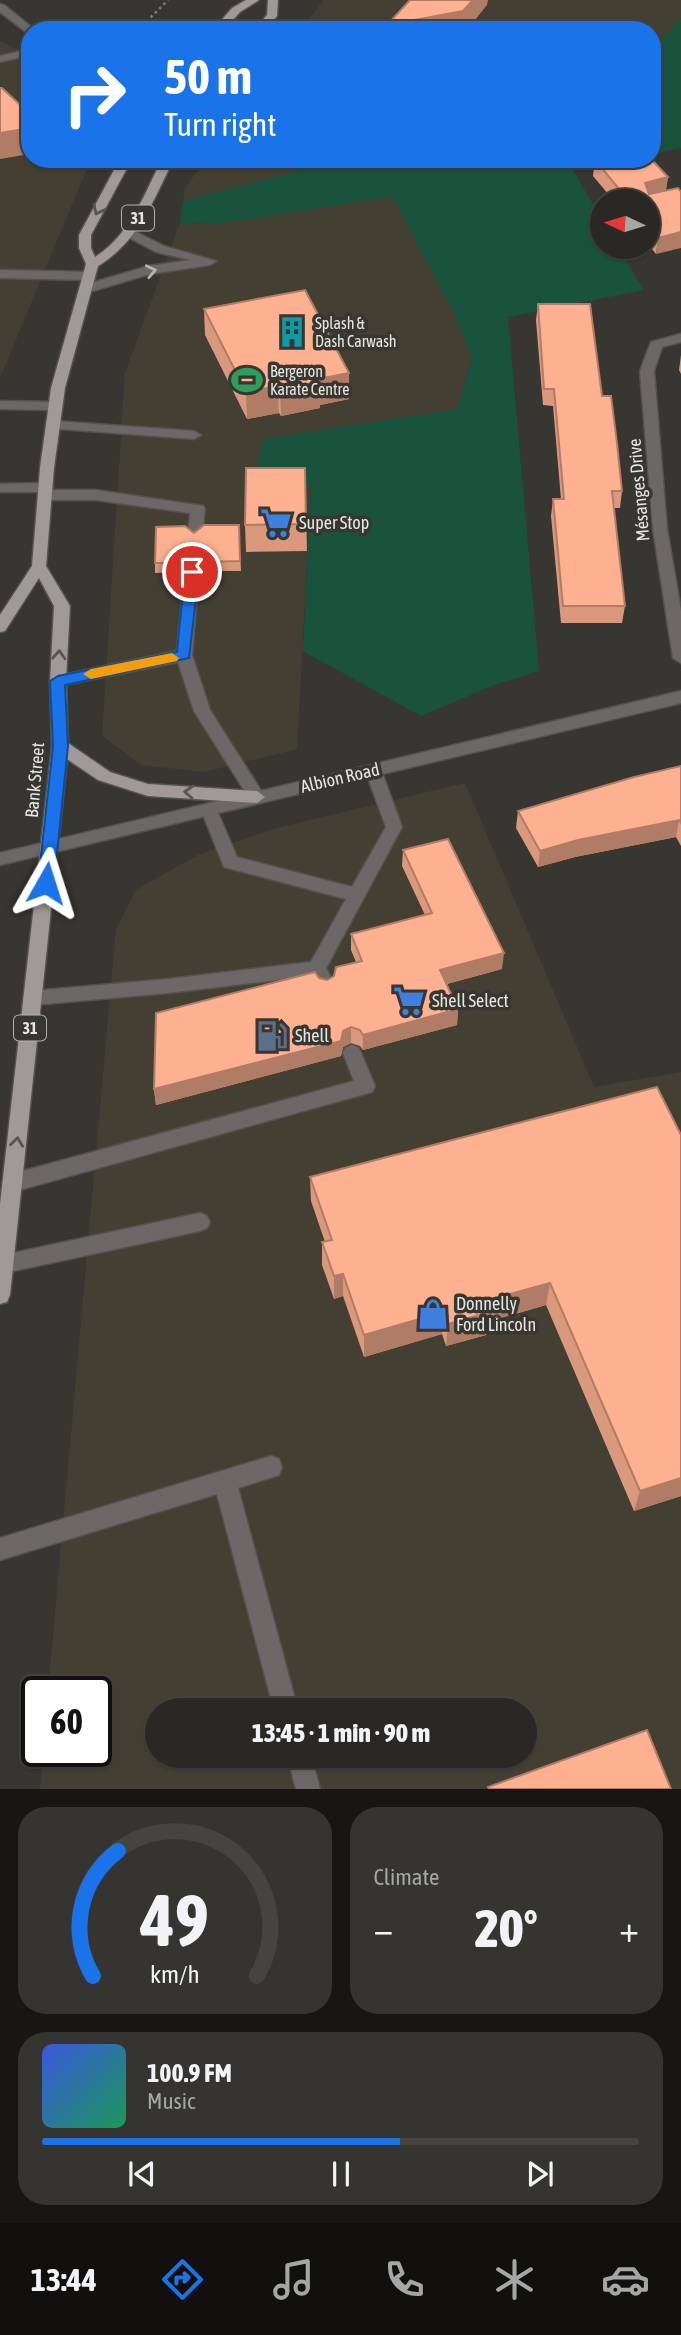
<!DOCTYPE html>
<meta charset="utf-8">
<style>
body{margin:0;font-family:"Asap Condensed",sans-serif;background:#363431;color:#f1f3f6;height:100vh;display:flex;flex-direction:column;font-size:26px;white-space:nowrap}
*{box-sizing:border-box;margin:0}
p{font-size:23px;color:#a5a6a6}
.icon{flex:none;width:38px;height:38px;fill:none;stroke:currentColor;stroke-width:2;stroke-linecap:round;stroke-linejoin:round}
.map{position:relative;height:1789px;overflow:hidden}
.sheet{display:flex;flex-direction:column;gap:18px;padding:18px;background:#171614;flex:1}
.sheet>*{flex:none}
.top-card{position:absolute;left:21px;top:21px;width:640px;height:147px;border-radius:28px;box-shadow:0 2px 5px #0004,0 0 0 2px #464441;background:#1a73e8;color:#fff;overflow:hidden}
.needle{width:46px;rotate:274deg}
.tools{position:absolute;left:590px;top:189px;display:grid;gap:14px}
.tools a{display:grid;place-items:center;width:70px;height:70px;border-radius:50%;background:#2a2824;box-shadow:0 2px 5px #0004,0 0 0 2px #464441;font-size:35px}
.speed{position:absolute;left:21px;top:1676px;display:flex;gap:14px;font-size:35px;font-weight:700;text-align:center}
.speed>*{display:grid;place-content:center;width:91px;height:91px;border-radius:50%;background:#2a2824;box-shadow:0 2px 5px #0004,0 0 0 2px #464441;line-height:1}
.speed .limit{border:4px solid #111;border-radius:10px;background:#fff;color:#111}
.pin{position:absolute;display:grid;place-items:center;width:60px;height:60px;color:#fff;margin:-30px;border:4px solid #fff;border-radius:50%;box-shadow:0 2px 7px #0007}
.me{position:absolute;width:77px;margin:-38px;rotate:6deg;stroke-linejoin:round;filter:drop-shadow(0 0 5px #0008)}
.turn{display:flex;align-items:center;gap:24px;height:147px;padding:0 28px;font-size:32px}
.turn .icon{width:91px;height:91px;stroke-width:2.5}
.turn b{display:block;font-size:49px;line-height:60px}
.big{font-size:52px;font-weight:800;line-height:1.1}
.sheet .tile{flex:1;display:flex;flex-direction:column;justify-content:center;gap:10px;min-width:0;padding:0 24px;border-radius:28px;background:#363431}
.sheet .dial{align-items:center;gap:0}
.dial svg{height:182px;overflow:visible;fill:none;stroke:#464441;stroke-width:7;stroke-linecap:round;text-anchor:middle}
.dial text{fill:#f1f3f6;stroke:none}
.song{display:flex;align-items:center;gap:21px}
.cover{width:84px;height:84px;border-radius:10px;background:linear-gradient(135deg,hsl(230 70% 55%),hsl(150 70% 35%))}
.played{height:7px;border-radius:4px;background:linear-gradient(90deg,#1a73e8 60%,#464441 60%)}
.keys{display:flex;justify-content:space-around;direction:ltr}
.heat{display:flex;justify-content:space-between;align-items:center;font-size:38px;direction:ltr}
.sheet .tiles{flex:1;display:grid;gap:18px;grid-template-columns:1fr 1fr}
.tile:last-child{grid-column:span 2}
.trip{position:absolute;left:145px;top:1698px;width:392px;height:70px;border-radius:35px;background:#2a2824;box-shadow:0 2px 5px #0004,0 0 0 2px #464441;font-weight:800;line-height:70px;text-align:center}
.tab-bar{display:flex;height:112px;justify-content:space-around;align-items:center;background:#11100e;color:#a5a6a6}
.tab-bar .icon{width:49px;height:49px}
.tab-bar .current{color:#1a73e8}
.tab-bar b{font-size:32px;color:#f1f3f6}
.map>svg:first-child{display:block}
</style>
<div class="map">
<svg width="681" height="1789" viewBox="0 0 681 1789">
<rect width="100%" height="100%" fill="#383630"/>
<path fill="#434033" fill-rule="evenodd" d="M324 0H681V18L653 49V30H301Z
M0 41 30 55V159H91L0 378Z
M206 159H343L183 201 185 188Z
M392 196 455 315 472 359 457 409 263 440 311 485 297 749 204 772 141 765 102 736 125 373 180 223 218 224Z
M465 783 594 1087 681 1072V1789H40L43 1752H96V1692H48L116 929 136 890 198 855 277 828ZM158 1710H525V1755H158Z"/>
<path fill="#1a533d" d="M681 18V148L653 154V49Z
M343 159H625L573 170 602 220V247H618L644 290 508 317 539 671 494 685 421 716 303 651 311 486 254 485 263 439 457 409 472 360 455 315 392 196 218 224 180 223 183 201Z"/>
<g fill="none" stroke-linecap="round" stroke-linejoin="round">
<defs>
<path id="service" d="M30 49V55L0 62V56Z
M130 229 164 246 216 261 210 265 150 274 89 292H81V286L149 266 191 260 156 252 126 236 124 233Z
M0 270 89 272 95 276 89 280 0 278Z
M0 401 55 402 62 406 55 410 0 409Z
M53 421 194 431 201 435 194 439 48 428 46 425Z
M46 483 53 487 50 490H96L203 506 205 509 202 535 195 540 188 535 190 513 96 500H46L39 495 42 492H0V484Z
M192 567 199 572 192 655 210 710 265 797 257 803 251 801 194 711 178 662 58 686 50 681 58 676 177 651 185 572Z
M373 764 381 770 402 827 326 968 330 976 327 981 321 983 315 981 312 976 168 993 33 1005 27 1003 24 998 27 993 33 991 168 979 311 962 346 899 224 867 201 810 203 806H215L237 857 352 887 386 827 365 770Z
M352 1045 359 1048 375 1086 372 1092 12 1192 5 1189 2 1183 5 1177 12 1174 354 1081 343 1053 345 1048Z
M200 1213 207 1216 210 1222 207 1228 200 1231 4 1273 0 1272V1256L4 1255Z
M271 1456 279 1459 282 1467 279 1475 238 1488 298 1710H274L217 1494 0 1560V1538Z
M287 1755H311L320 1789H296Z"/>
<path id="minor" d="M0 4 4 5 35 30 26 32 0 12Z
M681 334V342L662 347 654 371 667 529 681 611V663L673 658 653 529 640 371 651 342Z"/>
<path id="tertiary" d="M681 691V703L0 865V853Z"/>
<path id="primary" d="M246 0H259L240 12 224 30H213L232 8Z
M268 0H278L277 16 265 30H254L267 15Z
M120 159H132L91 235V248L95 257C130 235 144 195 162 159H174C152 202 140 240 98 266L65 388 54 468 46 566 70 606 66 681 68 743 110 772 148 784 257 791 265 797 257 803 148 796 98 780 67 759 10 1295 7 1302 0 1304V1204L52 746 50 681 54 606 39 578 5 631 0 632V615L32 566 40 468 51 388 86 264 79 248V235Z"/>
</defs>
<use href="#service" stroke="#54524c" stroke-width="3"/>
<use href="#minor" stroke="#54524c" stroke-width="3"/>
<use href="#tertiary" stroke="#54524c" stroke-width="3"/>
<use href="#primary" stroke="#54524c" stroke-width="3"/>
<path stroke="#7f7e79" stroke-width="2.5" stroke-dasharray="2.5 3.5" stroke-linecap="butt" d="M138 30 168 0"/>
<use href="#service" fill="#6c6868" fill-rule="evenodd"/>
<use href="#minor" fill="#6c6868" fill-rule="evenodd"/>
<use href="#tertiary" fill="#6c6868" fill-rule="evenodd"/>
<use href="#primary" fill="#a19999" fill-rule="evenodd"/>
</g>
<path fill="#da987c" d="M595 160 668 177 656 254 648 244V201H614L593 176Z
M538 304 602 396 622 491 620 508H614L625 606 622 623H561L551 516 553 499H561L553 406 543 405 536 320Z
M204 309 349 399 320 405V408L281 416 279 413 247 419 205 335Z
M681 355V374L679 370Z
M305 468 307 551 246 552 245 525Z
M239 525 241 571H201L192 564 182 572 155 573V563L194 533Z
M681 766V846L676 837 575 857 538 867 516 828 518 811Z
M403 850 502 969 447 984 458 1009 457 1025 363 1050 360 1046 351 1043 343 1047 341 1056 156 1105 154 1089 319 978 327 980 334 976 356 962 351 950V934L425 915 402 866Z
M681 1135V1496L634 1511 546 1305 487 1322 486 1335 446 1346 442 1334 364 1357 343 1296 334 1299 322 1265V1242H325L311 1201 310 1177Z"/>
<path fill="#b17c65" d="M473 0H488L487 5 467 30H387V25Z
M30 128V154L0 159V133Z
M668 177 665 194 643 199 645 183Z
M681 232V248L656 254 658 238Z
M349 373V399L320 405V408L281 416 280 389 318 379Z
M278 386 279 413 247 419 246 392Z
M191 555 192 564 182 572V563Z
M679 820 676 837 575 857 538 867 540 851 578 840Z
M504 953 502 969 439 986 440 970Z
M458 1009 457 1025 363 1050V1035Z
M351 1027V1043L343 1047 341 1056 156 1105 154 1089 343 1031Z
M343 1274V1296L334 1299V1276Z
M550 1283 546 1305 487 1322 486 1335 446 1346 448 1324 484 1301Z
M444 1312 442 1334 364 1357V1335Z
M681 1478V1496L634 1511 640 1491Z"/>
<path fill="#fdb190" stroke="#b17c65" stroke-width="2" d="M410 0H473L463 11 387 25Z
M0 88H2L30 114V128L0 133Z
M651 159 668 177 645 183 649 194 678 188 681 192V232L658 238 648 224V201H629L595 160Z
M305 290 349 373 318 379 319 382 280 389 278 386 246 392 204 309Z
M538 304H590L602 396H611L617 443 622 491H612L625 606H563L553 499H564L554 389H544Z
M246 468H305L306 524 245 525Z
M204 525H239L240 561 201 562 191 555 182 563H155L156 527 185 526 194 533Z
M681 766V823L679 820 578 840 540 851 518 811 634 777Z
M448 839 504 953 440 970 458 1009 363 1035 360 1030 351 1027 343 1031 341 1041 154 1089 156 1013 315 972 319 978 327 980 334 976 336 967 362 961 351 934 432 913 403 850Z
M657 1087 681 1135V1478L640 1491 550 1283 484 1301 489 1312 448 1324 444 1312 364 1335 343 1274 334 1276 322 1242 332 1240 310 1177Z
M647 1730 671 1789H489L488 1787Z"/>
<defs><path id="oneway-chevron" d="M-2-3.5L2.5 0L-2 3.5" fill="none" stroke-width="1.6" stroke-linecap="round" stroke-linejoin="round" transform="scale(1.75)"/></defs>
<g stroke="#585450">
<use href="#oneway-chevron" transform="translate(98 210) rotate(116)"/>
<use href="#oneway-chevron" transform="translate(59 655) rotate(-87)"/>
<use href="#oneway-chevron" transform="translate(189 792) rotate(-177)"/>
<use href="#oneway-chevron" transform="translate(17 1142) rotate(-83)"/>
</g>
<use stroke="#b6b4b1" href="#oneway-chevron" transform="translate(151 271) rotate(-12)"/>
<path fill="#1a73e8" stroke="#114b97" stroke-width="2" d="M192 567 199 572 189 658 65 685 68 746 54 883 46 889 41 887 38 883 53 746 50 681 58 676 177 652 185 572Z"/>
<path fill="#f59e0b" d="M172 653 179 658 177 661 91 679 83 674 91 669Z"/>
<defs>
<symbol id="building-bare" viewBox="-9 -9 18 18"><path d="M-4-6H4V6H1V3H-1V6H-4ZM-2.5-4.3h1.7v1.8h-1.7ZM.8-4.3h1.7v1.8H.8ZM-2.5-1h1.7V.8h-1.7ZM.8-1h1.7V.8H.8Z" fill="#0f9aa8" stroke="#383630" stroke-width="2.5" paint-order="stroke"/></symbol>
<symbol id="stadium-bare" viewBox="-9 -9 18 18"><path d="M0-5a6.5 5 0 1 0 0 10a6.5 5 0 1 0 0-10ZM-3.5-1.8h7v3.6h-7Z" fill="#2e9e5b" stroke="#383630" stroke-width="2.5" paint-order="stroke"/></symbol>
<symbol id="supermarket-bare" viewBox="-9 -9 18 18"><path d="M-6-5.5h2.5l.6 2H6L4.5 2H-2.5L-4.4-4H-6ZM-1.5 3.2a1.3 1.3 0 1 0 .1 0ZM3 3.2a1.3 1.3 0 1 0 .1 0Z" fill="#3f7fe0" stroke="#383630" stroke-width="2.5" paint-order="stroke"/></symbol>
<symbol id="fuel-bare" viewBox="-9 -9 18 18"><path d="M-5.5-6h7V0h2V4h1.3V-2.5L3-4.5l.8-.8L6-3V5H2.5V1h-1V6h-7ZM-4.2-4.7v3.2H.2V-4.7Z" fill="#5c6f8a" stroke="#383630" stroke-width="2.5" paint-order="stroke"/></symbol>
<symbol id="shop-bare" viewBox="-9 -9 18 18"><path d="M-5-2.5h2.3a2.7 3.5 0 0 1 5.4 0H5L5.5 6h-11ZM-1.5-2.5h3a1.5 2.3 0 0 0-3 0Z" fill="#3f7fe0" stroke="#383630" stroke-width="2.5" paint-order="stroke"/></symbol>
</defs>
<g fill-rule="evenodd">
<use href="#building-bare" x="270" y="310" width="44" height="44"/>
<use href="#stadium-bare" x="225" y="358" width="44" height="44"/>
<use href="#supermarket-bare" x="254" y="501" width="44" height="44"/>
<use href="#supermarket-bare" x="387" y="979" width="44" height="44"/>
<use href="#fuel-bare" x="250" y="1014" width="44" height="44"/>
<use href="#shop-bare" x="411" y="1292" width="44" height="44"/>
</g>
<g text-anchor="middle" stroke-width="7" stroke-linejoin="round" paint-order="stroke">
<g fill="#383630" stroke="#b2b1ad" stroke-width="2">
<rect x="122" y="205.5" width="32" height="25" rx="5"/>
<rect x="14" y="1015.5" width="32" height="25" rx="5"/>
</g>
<g font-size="16" font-weight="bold" fill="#e7e6e2">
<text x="138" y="224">31</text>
<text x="30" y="1034">31</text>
</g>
<g font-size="16" fill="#e7e6e2" stroke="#383630" text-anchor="start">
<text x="315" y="329">Splash &amp;<tspan x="315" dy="18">Dash Carwash</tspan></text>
<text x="270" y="377">Bergeron<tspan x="270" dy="18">Karate Centre</tspan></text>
</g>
<g font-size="18" fill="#e7e6e2" stroke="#383630">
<text transform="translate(639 490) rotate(-95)" y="6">Mésanges Drive</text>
<text transform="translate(340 778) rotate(-13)" y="6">Albion Road</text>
<text transform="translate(35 780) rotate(-85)" y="6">Bank Street</text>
</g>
<g font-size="18" fill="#e7e6e2" stroke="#383630" text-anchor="start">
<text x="299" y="529">Super Stop</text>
<text x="432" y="1007">Shell Select</text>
<text x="295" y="1042">Shell</text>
<text x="456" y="1310">Donnelly<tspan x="456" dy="21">Ford Lincoln</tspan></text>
</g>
</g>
</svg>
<div class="tools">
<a><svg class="needle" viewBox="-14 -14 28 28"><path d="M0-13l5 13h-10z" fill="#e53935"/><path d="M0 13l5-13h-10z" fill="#a5a6a6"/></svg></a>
</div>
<div class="speed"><div class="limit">60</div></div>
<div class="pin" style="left:192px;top:572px;background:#d93025"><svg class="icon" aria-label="arrive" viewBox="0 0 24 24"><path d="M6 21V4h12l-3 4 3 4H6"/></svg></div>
<svg class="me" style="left:46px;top:883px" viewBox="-20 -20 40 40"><path d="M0-17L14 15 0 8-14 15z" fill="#1a73e8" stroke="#fff" stroke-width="4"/></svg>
<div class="trip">13:45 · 1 min · 90 m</div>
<div class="top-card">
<div class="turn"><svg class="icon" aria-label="right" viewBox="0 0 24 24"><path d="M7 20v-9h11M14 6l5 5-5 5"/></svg><div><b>50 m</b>Turn right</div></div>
</div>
</div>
<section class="sheet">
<div class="tiles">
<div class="tile dial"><svg viewBox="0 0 100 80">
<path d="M14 69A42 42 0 1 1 86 69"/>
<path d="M14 69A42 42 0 0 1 25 14" stroke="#1a73e8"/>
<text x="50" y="56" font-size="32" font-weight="700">49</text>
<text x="50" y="72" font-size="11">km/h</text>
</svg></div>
<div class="tile"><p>Climate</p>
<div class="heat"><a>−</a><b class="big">20°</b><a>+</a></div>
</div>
<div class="tile">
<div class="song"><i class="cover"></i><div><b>100.9 FM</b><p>Music</p></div></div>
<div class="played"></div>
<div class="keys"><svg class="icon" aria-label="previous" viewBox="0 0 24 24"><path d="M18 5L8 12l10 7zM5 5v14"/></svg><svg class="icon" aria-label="pause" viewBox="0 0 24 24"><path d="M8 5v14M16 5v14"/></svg><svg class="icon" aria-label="next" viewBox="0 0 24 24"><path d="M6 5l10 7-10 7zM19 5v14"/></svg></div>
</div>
</div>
</section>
<nav class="tab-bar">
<b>13:44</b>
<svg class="icon current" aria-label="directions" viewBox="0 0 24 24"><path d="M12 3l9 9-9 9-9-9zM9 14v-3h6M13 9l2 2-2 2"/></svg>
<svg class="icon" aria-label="music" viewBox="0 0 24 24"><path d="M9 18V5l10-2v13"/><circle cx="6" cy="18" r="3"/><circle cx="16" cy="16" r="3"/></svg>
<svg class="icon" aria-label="phone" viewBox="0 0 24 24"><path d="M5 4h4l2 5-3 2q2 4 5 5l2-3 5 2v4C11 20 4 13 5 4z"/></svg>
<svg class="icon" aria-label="climate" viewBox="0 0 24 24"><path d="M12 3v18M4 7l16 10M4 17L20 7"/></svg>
<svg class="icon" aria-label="car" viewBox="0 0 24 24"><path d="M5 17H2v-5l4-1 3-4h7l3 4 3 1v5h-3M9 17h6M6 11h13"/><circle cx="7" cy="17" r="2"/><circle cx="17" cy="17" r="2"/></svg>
</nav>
